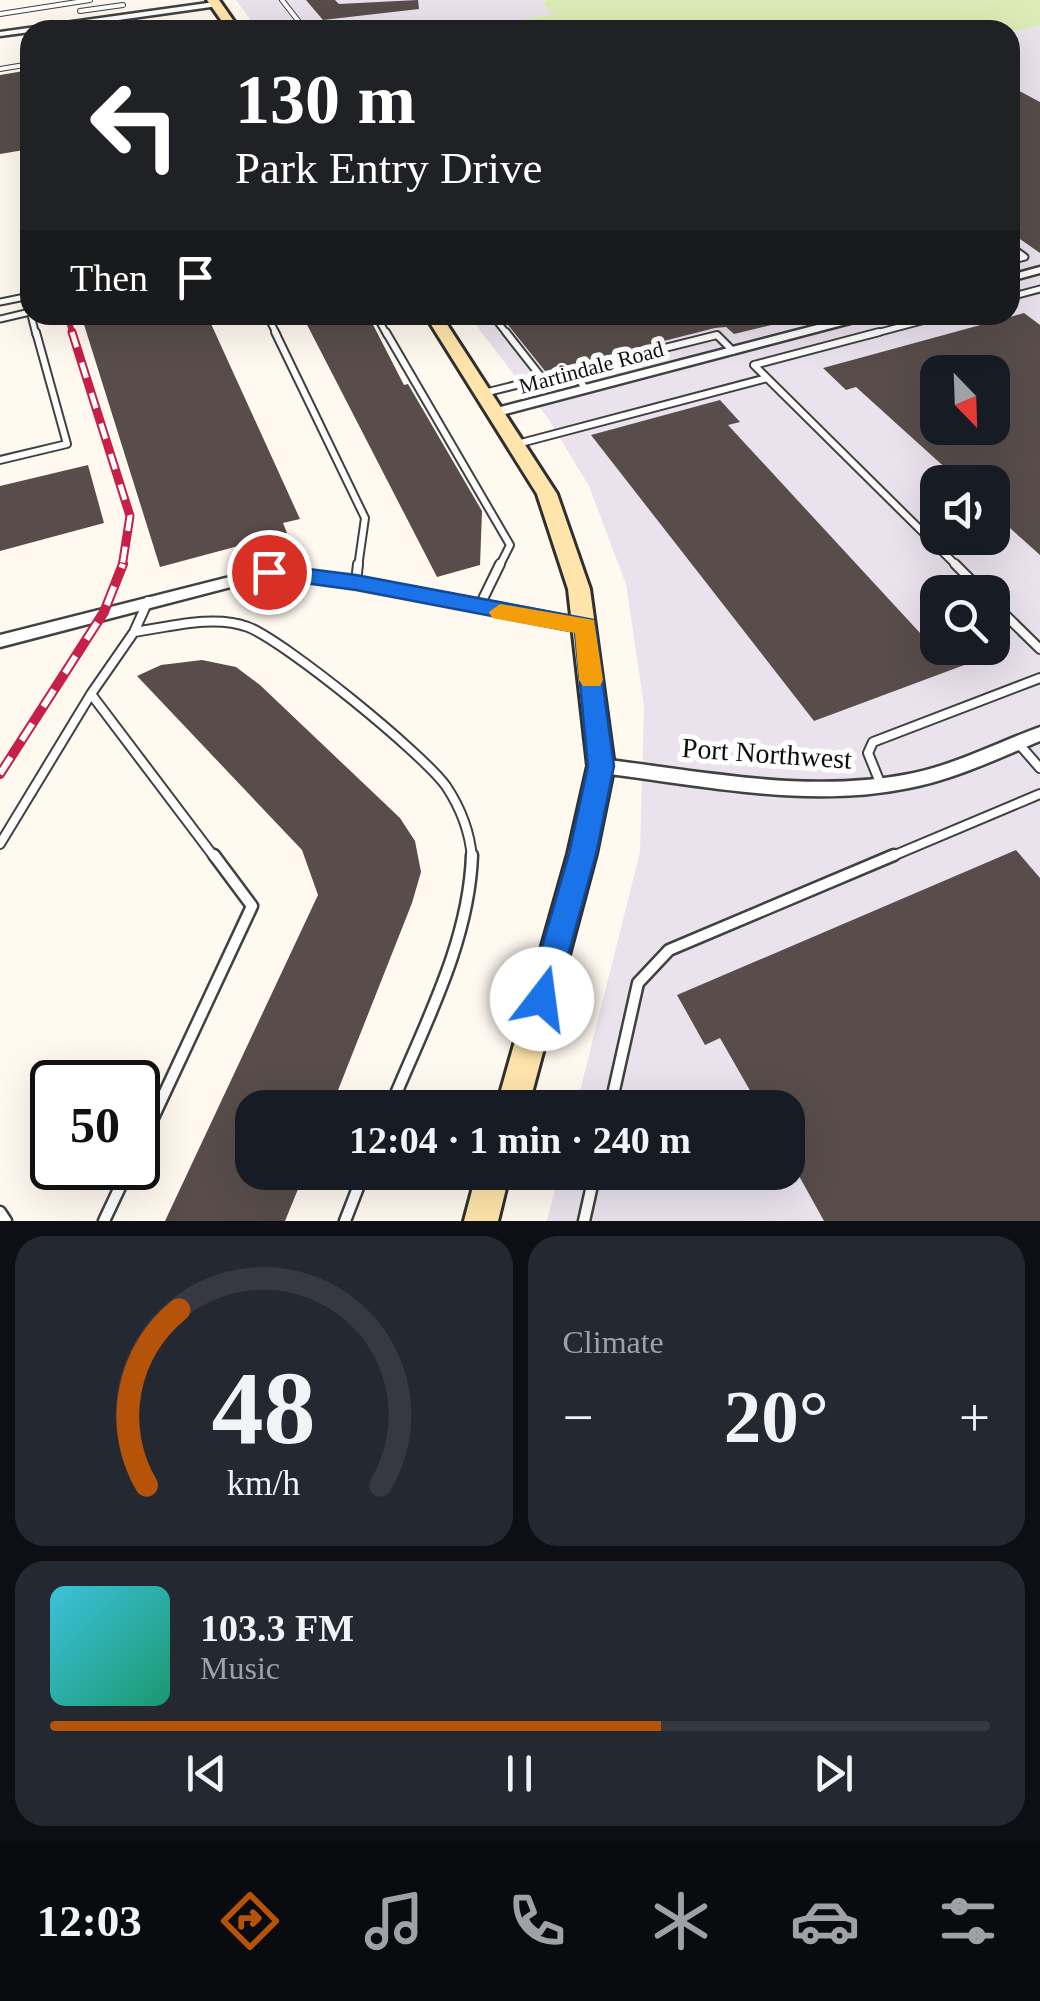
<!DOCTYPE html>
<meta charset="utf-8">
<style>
body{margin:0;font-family:Georgia,serif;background:#242831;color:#f1f3f6;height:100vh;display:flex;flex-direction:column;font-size:38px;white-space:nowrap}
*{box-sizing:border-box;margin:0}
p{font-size:32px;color:#9ea1a6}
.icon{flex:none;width:55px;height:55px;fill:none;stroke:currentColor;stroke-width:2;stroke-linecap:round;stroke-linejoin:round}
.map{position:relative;height:1221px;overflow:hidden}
.details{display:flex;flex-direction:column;gap:15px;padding:15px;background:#0d0f14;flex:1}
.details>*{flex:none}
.guide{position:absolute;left:20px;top:20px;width:1000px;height:305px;border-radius:30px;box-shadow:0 10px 40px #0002;background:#202124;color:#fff;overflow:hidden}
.needle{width:65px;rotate:157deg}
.controls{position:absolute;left:920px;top:355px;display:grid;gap:20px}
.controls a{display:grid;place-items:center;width:90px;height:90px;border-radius:20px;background:#171b24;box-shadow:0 10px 40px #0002;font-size:50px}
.speed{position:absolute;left:30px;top:1060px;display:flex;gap:20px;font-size:50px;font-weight:700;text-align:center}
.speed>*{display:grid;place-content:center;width:130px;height:130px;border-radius:50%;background:#171b24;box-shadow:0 10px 40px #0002;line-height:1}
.speed .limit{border:5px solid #111;border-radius:15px;background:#fff;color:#111}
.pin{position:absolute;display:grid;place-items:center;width:85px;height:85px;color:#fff;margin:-42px;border:5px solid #fff;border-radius:50%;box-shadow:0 2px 10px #0007}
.me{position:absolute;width:110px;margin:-55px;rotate:15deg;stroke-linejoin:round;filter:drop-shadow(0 0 8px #0008)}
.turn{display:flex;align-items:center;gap:35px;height:210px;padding:0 50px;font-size:45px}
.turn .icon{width:130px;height:130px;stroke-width:2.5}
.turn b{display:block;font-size:70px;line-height:85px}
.then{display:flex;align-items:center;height:95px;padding:0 50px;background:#0003;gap:20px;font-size:38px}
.big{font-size:75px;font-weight:700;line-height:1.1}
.details .widget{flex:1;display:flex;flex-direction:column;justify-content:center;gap:15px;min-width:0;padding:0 35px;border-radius:30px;background:#242831}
.details .dial{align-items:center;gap:0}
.dial svg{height:260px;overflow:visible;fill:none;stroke:#363941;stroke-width:7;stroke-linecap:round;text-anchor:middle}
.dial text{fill:#f1f3f6;stroke:none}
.song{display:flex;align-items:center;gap:30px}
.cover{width:120px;height:120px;border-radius:15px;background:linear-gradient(135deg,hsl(190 70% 55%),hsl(160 70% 35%))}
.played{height:10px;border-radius:5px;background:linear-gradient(90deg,#b45309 65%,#363941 65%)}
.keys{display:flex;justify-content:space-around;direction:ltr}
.heat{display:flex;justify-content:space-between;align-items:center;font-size:55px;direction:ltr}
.details .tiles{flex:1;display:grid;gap:15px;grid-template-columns:1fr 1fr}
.widget:last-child{grid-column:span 2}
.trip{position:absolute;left:235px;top:1090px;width:570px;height:100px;border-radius:30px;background:#171b24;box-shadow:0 10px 40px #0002;font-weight:700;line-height:100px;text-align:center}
.tabs{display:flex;height:160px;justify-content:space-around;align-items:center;background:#090b0e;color:#9ea1a6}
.tabs .icon{width:70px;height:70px}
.tabs .on{color:#b45309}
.tabs b{font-size:45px;color:#f1f3f6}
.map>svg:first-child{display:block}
</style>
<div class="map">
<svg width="1040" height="1221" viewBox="0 0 1040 1221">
<rect width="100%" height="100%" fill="#fff9f0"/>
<path fill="#eae2ed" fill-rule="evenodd" d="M236 0H546L542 3 555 14 455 30H258Z
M1040 26V1221H547L559 1173 788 1172V1108L576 1107 640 852 644 706 626 584 589 486 547 417 468 315H1010V32ZM938 372H992V428H938ZM938 482H992V538H938ZM938 592H992V648H938Z"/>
<path fill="#ddecb7" d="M546 0H1040V26L1010 32 455 30 554 14 542 4Z"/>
<path fill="#584d4a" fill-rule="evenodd" d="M306 0H335L339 4 418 0 419 9 323 20Z
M30 70V149L0 154V75Z
M1010 86 1040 102V253L1010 232Z
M1024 313 1040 325V555L992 512V482H961L856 387 846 390 823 368ZM938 372H992V428H938Z
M81 315H207L300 519 283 523 287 533 160 567Z
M302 315H368L404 385 408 384 482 511 480 565 437 577Z
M500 315H787L788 321 734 334 726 327 715 328 545 371Z
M720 400 740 422 728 425 921 634 938 628V648H952L967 664 814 721 591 435Z
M88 465 104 523 0 551V486Z
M202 660 236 667 260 685 400 818 415 841 421 872 412 903 331 1108H252V1172H305L285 1221H165L318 895 302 850 137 676 161 665Z
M1016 850 1040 878V1221H824L788 1156V1108H760L720 1038 705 1045 677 995Z"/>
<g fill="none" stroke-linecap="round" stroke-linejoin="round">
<defs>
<path id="lane-far4" d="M282 0 303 27 282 30
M80 11 123 5
M0 14 90 0
M303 27 359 23
M0 69 30 64"/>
<path id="lane-far3" d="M1010 246 1025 257 1010 261
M1010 297 1040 289
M0 302 30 296
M31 315 36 335
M267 315 277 335
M376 315 387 335
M492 315 508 335
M823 315 833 324
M0 319 30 312
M869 335 944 315"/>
<path id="lane-far2" d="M275 332 365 518 358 567
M386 332 510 545 499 567
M506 332 542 378
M754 365 958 567
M754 365 879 332
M572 371 586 389
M484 393 717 335 733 351
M517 444 767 378
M0 460 67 444 36 332"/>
<path id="lane-far1" d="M955 564 983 592
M356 582 358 564
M992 602 1040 649
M479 607 500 564
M134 632 148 601
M91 694 215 858
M1018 743 1040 768
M881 785 868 753 873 742 1040 678
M0 844 91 694 134 632C169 627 214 614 248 627 286 642 422 753 446 786 460 807 470 833 472 858
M888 858 1040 794"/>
<path id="lane" d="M390 1108C423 1027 469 944 472 855
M610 1108 638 983 669 950 894 855
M138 1150 252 906 214 855
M0 1212 6 1221
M104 1221 129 1168
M345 1221 364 1172
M584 1221 595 1172"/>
<path id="street" d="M215 2 218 6 47 30H30V32L0 36V32Z
M1040 267V273L1010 281V275Z
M856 315H875L873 317 501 415H493L491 412 493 409Z
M269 567 356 577 586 620 594 626 586 632 356 587 269 577 0 647V635Z
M1040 727V741C997 759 955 779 909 788 808 809 701 785 601 773L595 771 593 766 595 761 601 759C701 771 808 794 909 774 955 765 996 743 1040 727Z"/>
<path id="secondary" d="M207 0H219L240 30H228Z
M425 315H441L557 494 590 589 614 766 596 854 528 1108H496L568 854 588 766 568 589 537 494Z
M477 1172H510L498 1221H464Z"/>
</defs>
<use href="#lane-far4" stroke="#414141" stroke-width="6"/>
<use href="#lane-far3" stroke="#414141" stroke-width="9"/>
<use href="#lane-far2" stroke="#414141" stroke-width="10"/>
<use href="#lane-far1" stroke="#414141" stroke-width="12"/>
<use href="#lane" stroke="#414141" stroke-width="15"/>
<use href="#street" stroke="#414141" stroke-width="5"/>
<use href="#secondary" stroke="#303030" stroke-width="6"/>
<use href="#lane-far4" stroke="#fff" stroke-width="4"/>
<use href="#lane-far3" stroke="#fff" stroke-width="5"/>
<use href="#lane-far2" stroke="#fff" stroke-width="6"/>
<use href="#lane-far1" stroke="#fff" stroke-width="8"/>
<use href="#lane" stroke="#fff" stroke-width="10"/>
<use href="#street" fill="#fff" fill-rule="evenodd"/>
<use href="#secondary" fill="#ffe5ab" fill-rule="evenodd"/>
<defs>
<path id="rail-far2" d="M67 315 73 335"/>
<path id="rail-far1" d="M72 332 130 516 122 567"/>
<path id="rail" d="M0 774 104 612 123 564"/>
</defs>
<use href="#rail-far2" stroke="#c61f48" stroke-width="6"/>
<use href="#rail-far1" stroke="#c61f48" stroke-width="9"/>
<use href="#rail" stroke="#c61f48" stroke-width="10"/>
<use href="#rail-far2" stroke="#fff" stroke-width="4" stroke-dasharray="10" stroke-linecap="butt"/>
<use href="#rail-far1" stroke="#fff" stroke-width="5" stroke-dasharray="16" stroke-linecap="butt"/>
<use href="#rail" stroke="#fff" stroke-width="6" stroke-dasharray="20" stroke-linecap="butt"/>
</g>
<path fill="#1a73e8" stroke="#114b97" stroke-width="2.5" d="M269 564 356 575 594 620 614 766 596 854 553 1009 542 1013 532 1009 527 999 569 854 588 766 575 632 356 590 261 577 258 572Z"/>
<path fill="#f59e0b" d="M500 604 594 620 603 680 600 686H583L579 680 575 633 492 618 489 612Z"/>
<g text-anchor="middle" stroke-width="10" stroke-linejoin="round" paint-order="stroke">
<g font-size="22" fill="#0e0e0e" stroke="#fff">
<text transform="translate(591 367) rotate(-15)" y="8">Martindale Road</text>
</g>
<g font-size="28" fill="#0e0e0e" stroke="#fff">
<text transform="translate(767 753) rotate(4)" y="10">Port Northwest</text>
</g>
</g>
</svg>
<div class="controls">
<a><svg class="needle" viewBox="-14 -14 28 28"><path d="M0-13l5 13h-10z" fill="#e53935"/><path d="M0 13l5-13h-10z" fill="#9ea1a6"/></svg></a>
<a><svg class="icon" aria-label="sound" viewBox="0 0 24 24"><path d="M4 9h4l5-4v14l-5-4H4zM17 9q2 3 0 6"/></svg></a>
<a><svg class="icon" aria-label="search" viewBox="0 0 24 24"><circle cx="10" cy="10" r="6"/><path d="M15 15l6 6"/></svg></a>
</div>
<div class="speed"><div class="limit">50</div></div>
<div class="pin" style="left:269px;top:572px;background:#d93025"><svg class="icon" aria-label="arrive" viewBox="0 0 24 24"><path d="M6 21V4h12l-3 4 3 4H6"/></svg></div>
<svg class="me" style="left:542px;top:999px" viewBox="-20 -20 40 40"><circle r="19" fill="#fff"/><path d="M0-13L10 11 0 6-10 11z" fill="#1a73e8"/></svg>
<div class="trip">12:04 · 1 min · 240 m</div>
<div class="guide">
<div class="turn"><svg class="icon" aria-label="left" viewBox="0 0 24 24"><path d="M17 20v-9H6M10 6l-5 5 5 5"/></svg><div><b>130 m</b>Park Entry Drive</div></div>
<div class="then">Then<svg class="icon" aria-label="arrive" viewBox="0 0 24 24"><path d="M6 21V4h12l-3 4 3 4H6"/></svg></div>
</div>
</div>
<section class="details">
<div class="tiles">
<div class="widget dial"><svg viewBox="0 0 100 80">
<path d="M14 69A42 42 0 1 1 86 69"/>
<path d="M14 69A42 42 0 0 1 24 15" stroke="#b45309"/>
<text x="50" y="56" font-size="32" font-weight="700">48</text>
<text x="50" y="72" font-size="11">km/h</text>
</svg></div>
<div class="widget"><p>Climate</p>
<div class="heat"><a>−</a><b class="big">20°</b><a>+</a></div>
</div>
<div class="widget">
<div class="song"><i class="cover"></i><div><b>103.3 FM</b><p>Music</p></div></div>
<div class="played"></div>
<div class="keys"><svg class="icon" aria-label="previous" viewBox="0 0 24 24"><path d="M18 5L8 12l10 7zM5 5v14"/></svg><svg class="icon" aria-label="pause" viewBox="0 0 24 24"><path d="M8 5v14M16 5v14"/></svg><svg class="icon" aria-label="next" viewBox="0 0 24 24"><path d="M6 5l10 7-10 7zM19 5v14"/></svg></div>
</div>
</div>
</section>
<nav class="tabs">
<b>12:03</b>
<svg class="icon on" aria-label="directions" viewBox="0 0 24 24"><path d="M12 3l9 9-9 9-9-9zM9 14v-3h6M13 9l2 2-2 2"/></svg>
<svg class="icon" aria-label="music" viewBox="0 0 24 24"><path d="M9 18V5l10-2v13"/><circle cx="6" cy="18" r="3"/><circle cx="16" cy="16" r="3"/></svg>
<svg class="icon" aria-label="phone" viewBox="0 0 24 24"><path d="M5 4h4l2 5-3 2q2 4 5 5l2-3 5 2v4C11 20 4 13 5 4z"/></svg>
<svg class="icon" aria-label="climate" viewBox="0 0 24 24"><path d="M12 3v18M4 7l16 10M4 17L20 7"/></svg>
<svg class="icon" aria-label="car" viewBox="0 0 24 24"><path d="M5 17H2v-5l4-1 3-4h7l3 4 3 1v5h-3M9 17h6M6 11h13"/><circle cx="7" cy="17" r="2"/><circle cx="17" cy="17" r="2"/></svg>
<svg class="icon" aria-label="filters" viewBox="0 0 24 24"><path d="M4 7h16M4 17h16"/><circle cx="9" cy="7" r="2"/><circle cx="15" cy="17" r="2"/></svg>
</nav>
